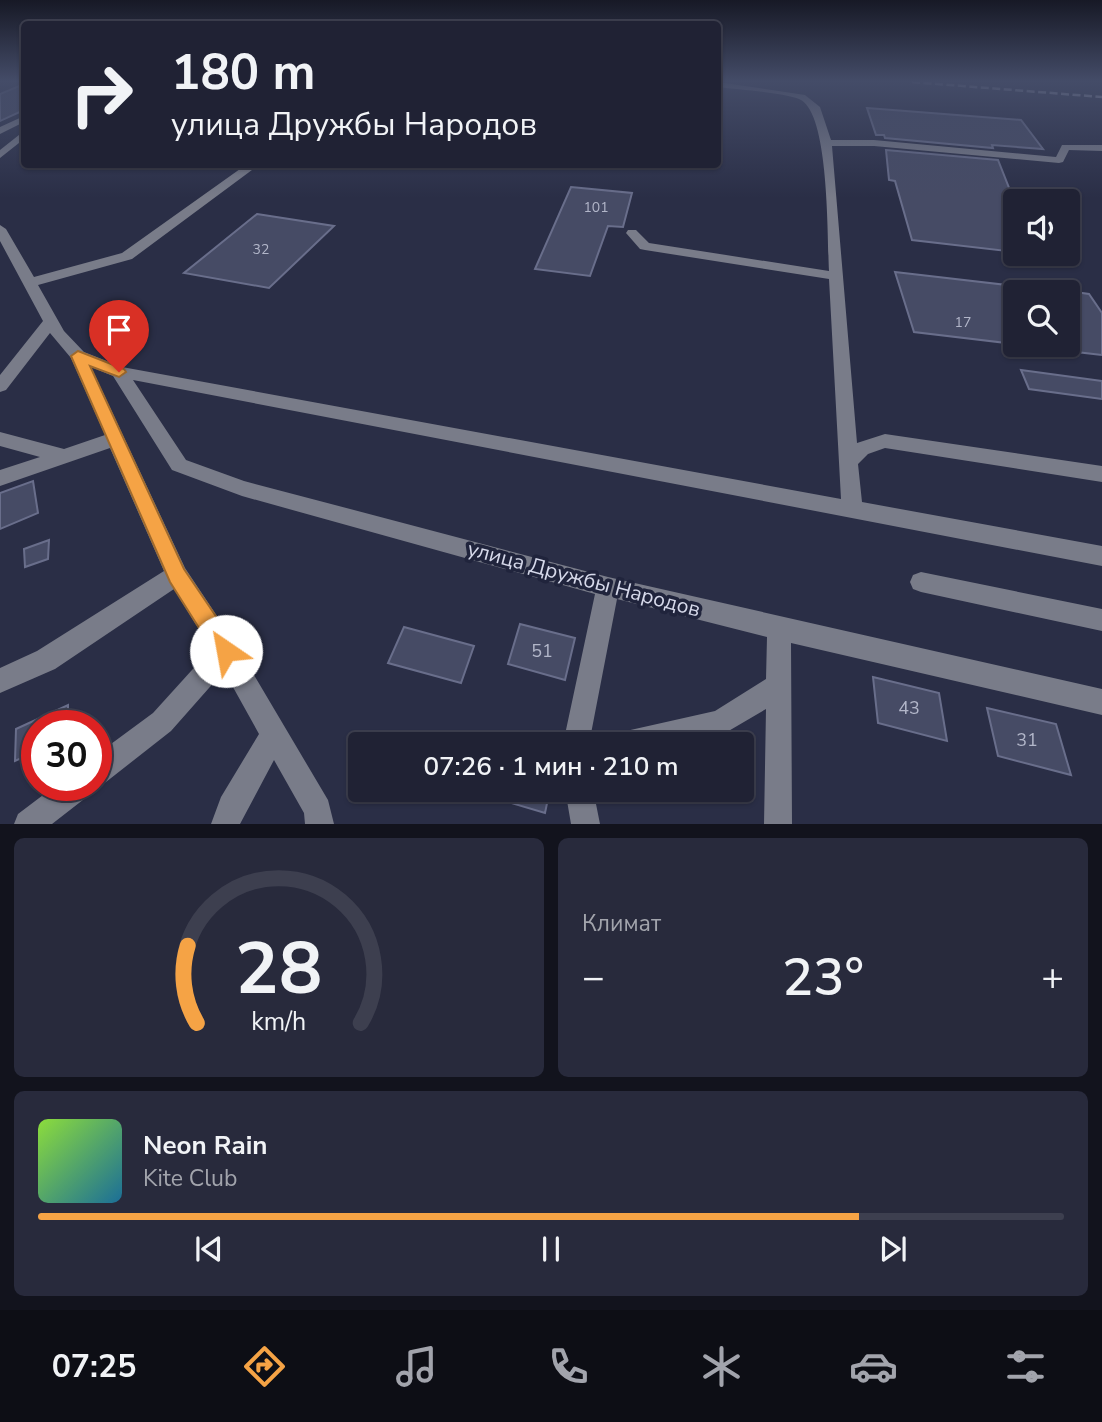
<!DOCTYPE html>
<html lang="ru">
<meta charset="utf-8">
<style>
body{margin:0;font-family:"Nunito Sans",sans-serif;background:#282a3c;color:#f1f3f6;height:100vh;display:flex;flex-direction:column;font-size:26px;white-space:nowrap}
*{box-sizing:border-box;margin:0}
p{font-size:23px;color:#a2a4ac}
.icon{flex:none;width:38px;height:38px;fill:none;stroke:currentColor;stroke-width:2;stroke-linecap:round;stroke-linejoin:round}
.map{position:relative;height:824px;overflow:hidden}
.panel{display:flex;flex-direction:column;gap:14px;padding:14px;background:#12131d;flex:1}
.panel>*{flex:none}
.hud{position:absolute;left:21px;top:21px;width:700px;height:147px;border-radius:7px;box-shadow:0 2px 5px #0004,0 0 0 2px #3d3f4f;background:#202234;color:#f1f3f6;overflow:hidden}
.tools{position:absolute;left:1003px;top:189px;display:grid;gap:14px}
.tools a{display:grid;place-items:center;width:77px;height:77px;border-radius:7px;background:#202234;box-shadow:0 2px 5px #0004,0 0 0 2px #3d3f4f;font-size:35px}
.speed{position:absolute;left:21px;top:710px;display:flex;gap:14px;font-size:35px;font-weight:700;text-align:center}
.speed>*{display:grid;place-content:center;width:91px;height:91px;border-radius:50%;background:#202234;box-shadow:0 2px 5px #0004,0 0 0 2px #3d3f4f;line-height:1}
.speed .limit{border:10px solid #d22;background:#fff;color:#111}
.pin{position:absolute;display:grid;place-items:center;width:60px;height:60px;color:#fff;margin:-72px -30px;border-radius:50% 50% 50% 0;rotate:-45deg;box-shadow:0 0 7px #0007}
.pin .icon{rotate:45deg}
.me{position:absolute;width:77px;margin:-38px;rotate:327deg;stroke-linejoin:round;filter:drop-shadow(0 0 5px #0008)}
.turn{display:flex;align-items:center;gap:24px;height:147px;padding:0 35px;font-size:32px}
.turn .icon{width:91px;height:91px;stroke-width:2.5}
.turn b{display:block;font-size:49px;line-height:60px}
.big{font-size:52px;font-weight:600;line-height:1.1}
.panel .card{flex:1;display:flex;flex-direction:column;justify-content:center;gap:10px;min-width:0;padding:0 24px;border-radius:10px;background:#282a3c}
.panel .dial{align-items:center;gap:0}
.dial svg{height:182px;overflow:visible;fill:none;stroke:#3d3f4f;stroke-width:7;stroke-linecap:round;text-anchor:middle}
.dial text{fill:#f1f3f6;stroke:none}
.song{display:flex;align-items:center;gap:21px}
.cover{width:84px;height:84px;border-radius:10px;background:linear-gradient(135deg,hsl(90 70% 55%),hsl(200 70% 35%))}
.played{height:7px;border-radius:4px;background:linear-gradient(90deg,#f5a345 80%,#3d3f4f 80%)}
.keys{display:flex;justify-content:space-around;direction:ltr}
.heat{display:flex;justify-content:space-between;align-items:center;font-size:38px;direction:ltr}
.panel .tiles{flex:1;display:grid;gap:14px;grid-template-columns:1fr 1fr}
.card:last-child{grid-column:span 2}
.trip{position:absolute;left:348px;top:732px;width:406px;height:70px;border-radius:7px;background:#202234;box-shadow:0 2px 5px #0004,0 0 0 2px #3d3f4f;font-weight:600;line-height:70px;text-align:center}
.dock{display:flex;height:112px;justify-content:space-around;align-items:center;background:#0d0e15;color:#a2a4ac}
.dock .icon{width:49px;height:49px}
.dock .selected{color:#f5a345}
.dock b{font-size:32px;color:#f1f3f6}
.map>svg:first-child{display:block}
</style>
<div class="map">
<svg width="1102" height="824" viewBox="0 0 1102 824">
<rect width="100%" height="100%" fill="#2a2e46"/>
<path fill="#464b65" stroke="#696e8b" stroke-width="2" d="M24 84V110L0 121V94Z
M867 108 1021 120 1043 149 992 145 993 148 885 138 884 135H876Z
M886 150 998 160 1015 203V252L912 240 895 181 889 180Z
M571 187 632 193 623 227 608 226 590 276 535 269Z
M257 214 334 226 269 288 184 273Z
M895 272 1015 286V344L914 332Z
M1068 291 1089 294 1102 313V355L1068 351Z
M1021 370 1102 381V399L1029 389Z
M33 481 38 513 0 529V493Z
M49 540 48 559 25 567 24 549Z
M520 624 575 638 565 680 508 664Z
M404 627 474 646 461 683 388 663Z
M873 677 939 693 947 741 878 723Z
M68 705V726H37V751L15 761 16 729Z
M987 708 1056 724 1071 775 998 756Z
M478 789H550L545 813 478 793Z"/>
<g fill="none" stroke-linecap="round" stroke-linejoin="round">
<path fill="#797c89" fill-rule="evenodd" d="M718 82 805 95 820 107 831 140H874L1056 157 1062 145H1102V151L1069 150 1063 162 1059 163 874 146H832L857 443 885 434 1102 466V482L885 448 868 454 858 464 862 502 1102 546V566L133 380 186 460 244 481 608 577 1102 689V715L791 643 792 824H764L766 709 720 736 686 744H613L617 735 626 731 715 711 766 679 767 637 617 599 589 744H563L595 594 242 496 172 470 113 376 91 367 185 568 235 643 328 800 334 824H305L304 813 274 760 240 824H211L221 797 259 734 224 671 171 731 106 782 96 786V755L153 713 211 649 174 589 55 669 0 693V668L37 651 164 571 110 448 0 486V470L40 457 0 446V432L64 449 105 435 71 358 50 333 6 390 0 392V375L43 321 0 241V225L6 229 34 277 122 253 247 164H260L132 259 38 285 64 331 84 352 122 367 841 499 829 279 645 250 640 249 626 233 628 230H636L649 243 829 271C827 238 830 111 799 99 780 92 740 90 718 87Z
M24 116V122L0 134V127Z
M24 131V139L0 158V150Z
M921 572 1102 609V631L921 592 913 589 910 582 913 575Z
M55 786H92L88 796 52 824H14L18 814Z
M565 789H593L600 824H571Z"/>
<path stroke="#bdc0d2" stroke-width="2.5" stroke-dasharray="8 3.5" stroke-linecap="butt" d="M912 82 1102 97"/>
</g>
<linearGradient id="sky" x2="0" y2="1"><stop stop-color="#171926"/><stop offset="0.41" stop-color="#444c68"/><stop offset="1" stop-color="#444c68" stop-opacity="0"/></linearGradient>
<rect width="1102" height="198" fill="url(#sky)"/>
<path fill="#f5a345" stroke="#9f6a2d" stroke-width="2" d="M78 351 124 369 126 372 119 377 90 366 184 569 234 643 237 651 234 658 226 662 218 658 170 582 71 356Z"/>
<g text-anchor="middle" stroke-width="7" stroke-linejoin="round" paint-order="stroke">
<g font-size="14" fill="#b2b6c9">
<text x="596" y="212">101</text>
<text x="261" y="254">32</text>
<text x="963" y="327">17</text>
</g>
<g font-size="18" fill="#b2b6c9">
<text x="542" y="657">51</text>
<text x="909" y="714">43</text>
<text x="1027" y="746">31</text>
</g>
<g font-size="21" fill="#d6d9ea" stroke="#20243c">
<text transform="translate(584 579) rotate(15)" y="7">улица Дружбы Народов</text>
</g>
</g>
</svg>
<div class="tools">
<a><svg class="icon" aria-label="sound" viewBox="0 0 24 24"><path d="M4 9h4l5-4v14l-5-4H4zM17 9q2 3 0 6"/></svg></a>
<a><svg class="icon" aria-label="search" viewBox="0 0 24 24"><circle cx="10" cy="10" r="6"/><path d="M15 15l6 6"/></svg></a>
</div>
<div class="speed"><div class="limit">30</div></div>
<div class="pin" style="left:119px;top:372px;background:#d93025"><svg class="icon" aria-label="arrive" viewBox="0 0 24 24"><path d="M6 21V4h12l-3 4 3 4H6"/></svg></div>
<svg class="me" style="left:226px;top:651px" viewBox="-20 -20 40 40"><circle r="19" fill="#fff"/><path d="M0-13L10 11 0 6-10 11z" fill="#f5a345"/></svg>
<div class="trip">07:26 · 1 мин · 210 m</div>
<div class="hud">
<div class="turn"><svg class="icon" aria-label="right" viewBox="0 0 24 24"><path d="M7 20v-9h11M14 6l5 5-5 5"/></svg><div><b>180 m</b>улица Дружбы Народов</div></div>
</div>
</div>
<section class="panel">
<div class="tiles">
<div class="card dial"><svg viewBox="0 0 100 80">
<path d="M14 69A42 42 0 1 1 86 69"/>
<path d="M14 69A42 42 0 0 1 10 35" stroke="#f5a345"/>
<text x="50" y="56" font-size="32" font-weight="700">28</text>
<text x="50" y="72" font-size="11">km/h</text>
</svg></div>
<div class="card"><p>Климат</p>
<div class="heat"><a>−</a><b class="big">23°</b><a>+</a></div>
</div>
<div class="card">
<div class="song"><i class="cover"></i><div><b>Neon Rain</b><p>Kite Club</p></div></div>
<div class="played"></div>
<div class="keys"><svg class="icon" aria-label="previous" viewBox="0 0 24 24"><path d="M18 5L8 12l10 7zM5 5v14"/></svg><svg class="icon" aria-label="pause" viewBox="0 0 24 24"><path d="M8 5v14M16 5v14"/></svg><svg class="icon" aria-label="next" viewBox="0 0 24 24"><path d="M6 5l10 7-10 7zM19 5v14"/></svg></div>
</div>
</div>
</section>
<nav class="dock">
<b>07:25</b>
<svg class="icon selected" aria-label="directions" viewBox="0 0 24 24"><path d="M12 3l9 9-9 9-9-9zM9 14v-3h6M13 9l2 2-2 2"/></svg>
<svg class="icon" aria-label="music" viewBox="0 0 24 24"><path d="M9 18V5l10-2v13"/><circle cx="6" cy="18" r="3"/><circle cx="16" cy="16" r="3"/></svg>
<svg class="icon" aria-label="phone" viewBox="0 0 24 24"><path d="M5 4h4l2 5-3 2q2 4 5 5l2-3 5 2v4C11 20 4 13 5 4z"/></svg>
<svg class="icon" aria-label="climate" viewBox="0 0 24 24"><path d="M12 3v18M4 7l16 10M4 17L20 7"/></svg>
<svg class="icon" aria-label="car" viewBox="0 0 24 24"><path d="M5 17H2v-5l4-1 3-4h7l3 4 3 1v5h-3M9 17h6M6 11h13"/><circle cx="7" cy="17" r="2"/><circle cx="17" cy="17" r="2"/></svg>
<svg class="icon" aria-label="filters" viewBox="0 0 24 24"><path d="M4 7h16M4 17h16"/><circle cx="9" cy="7" r="2"/><circle cx="15" cy="17" r="2"/></svg>
</nav>
